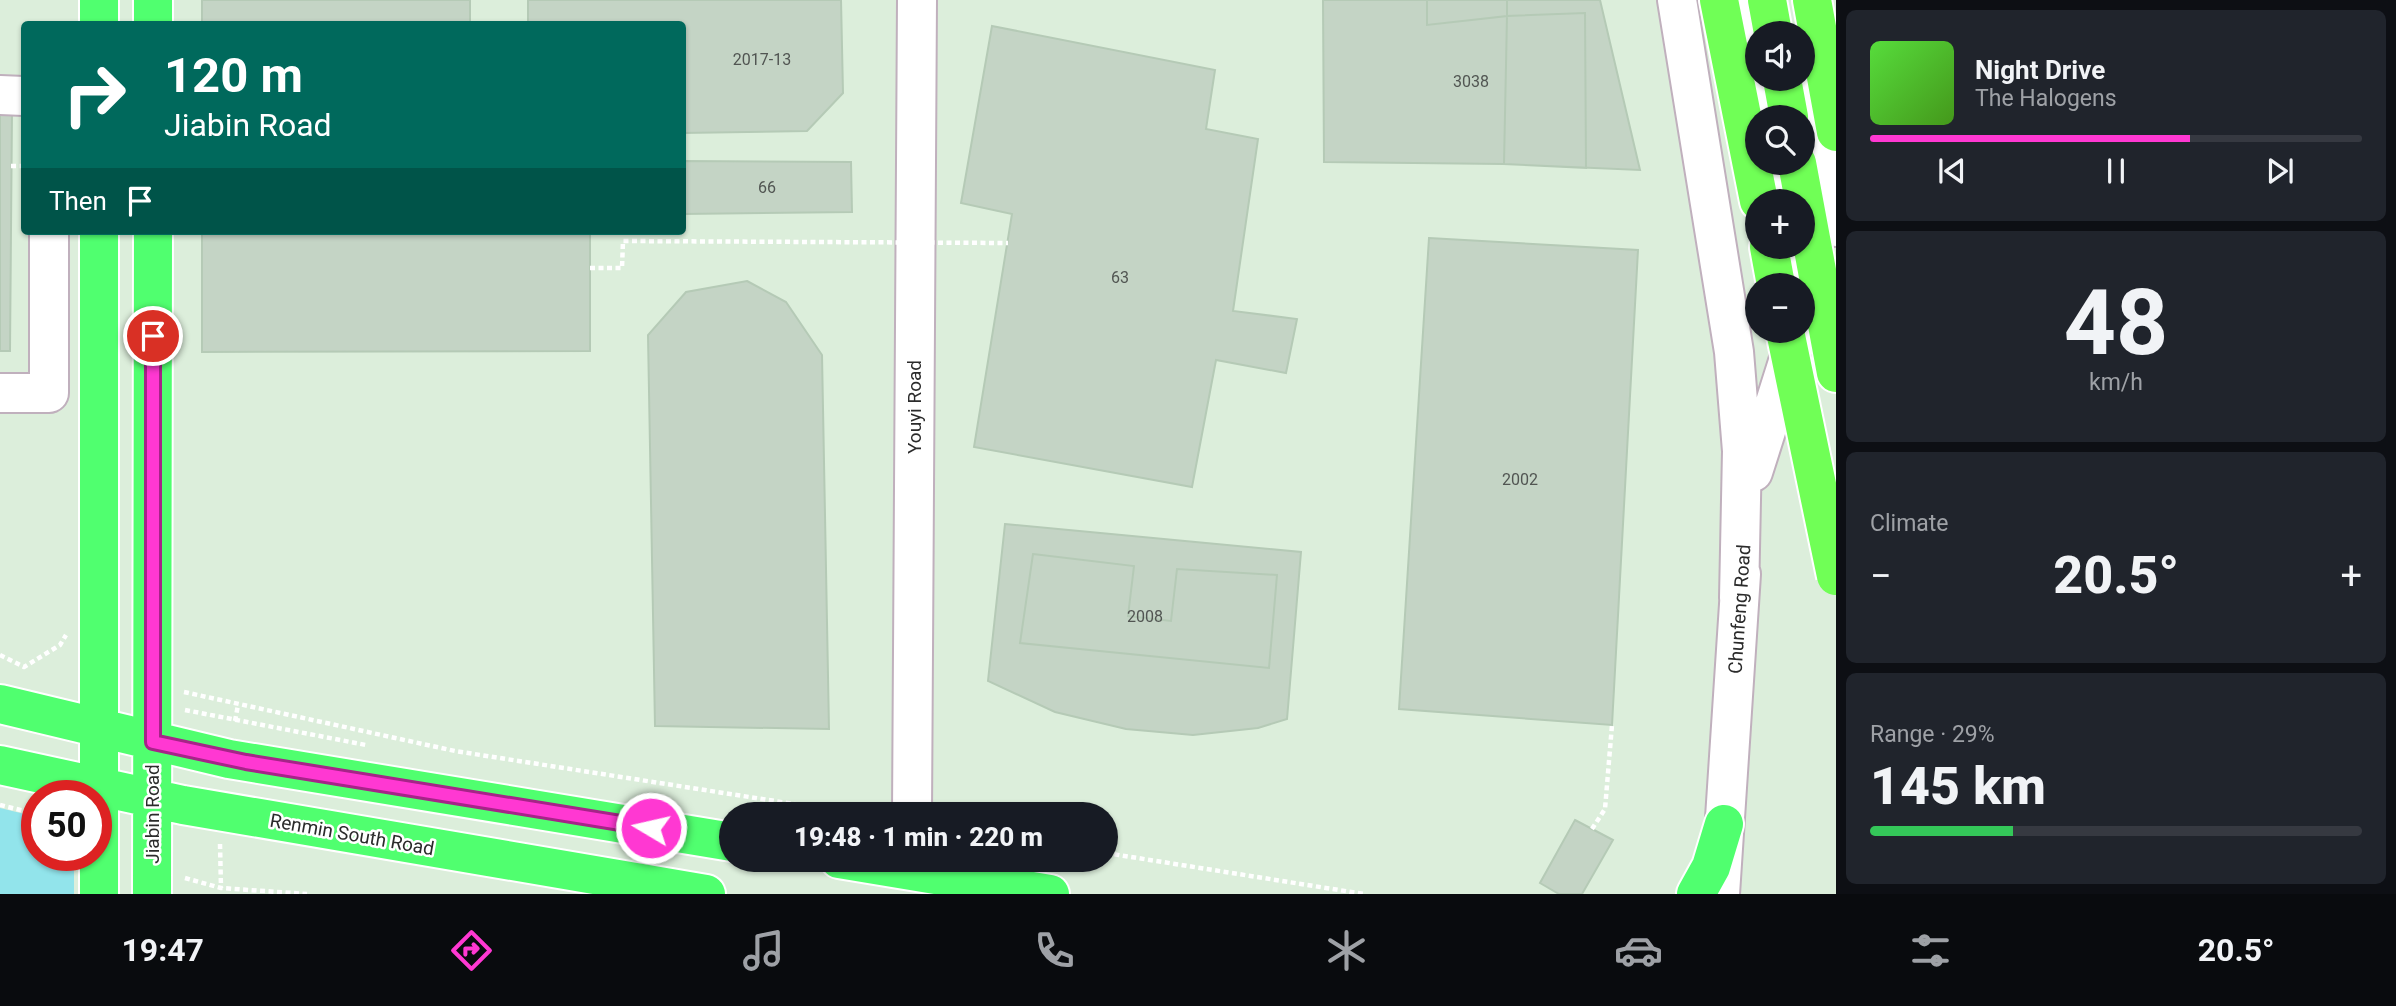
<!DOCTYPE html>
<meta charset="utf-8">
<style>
body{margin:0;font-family:Roboto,sans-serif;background:#20242c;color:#f1f3f6;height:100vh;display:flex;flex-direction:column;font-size:26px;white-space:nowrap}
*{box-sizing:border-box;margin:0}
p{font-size:23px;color:#9ea1a6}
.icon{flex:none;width:38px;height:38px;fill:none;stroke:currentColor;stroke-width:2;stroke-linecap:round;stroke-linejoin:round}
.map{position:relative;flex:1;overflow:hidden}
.drawer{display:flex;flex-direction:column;gap:10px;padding:10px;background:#0d0f14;width:560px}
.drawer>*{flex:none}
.hud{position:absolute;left:21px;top:21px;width:665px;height:214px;border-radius:7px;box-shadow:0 2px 5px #0004;background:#00695c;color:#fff;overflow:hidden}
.buttons{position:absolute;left:1745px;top:21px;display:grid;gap:14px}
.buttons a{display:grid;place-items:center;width:70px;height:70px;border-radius:50%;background:#171b24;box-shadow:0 2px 5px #0004;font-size:35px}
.speed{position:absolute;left:21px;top:780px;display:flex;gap:14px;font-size:35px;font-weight:700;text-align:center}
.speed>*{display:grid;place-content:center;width:91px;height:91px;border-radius:50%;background:#171b24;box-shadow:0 2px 5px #0004;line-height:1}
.speed .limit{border:10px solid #d22;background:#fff;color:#111}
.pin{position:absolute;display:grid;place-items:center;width:60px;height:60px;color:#fff;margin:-30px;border:4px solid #fff;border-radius:50%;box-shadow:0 2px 7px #0007}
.me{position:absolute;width:77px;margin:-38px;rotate:279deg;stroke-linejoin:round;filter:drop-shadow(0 0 5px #0008)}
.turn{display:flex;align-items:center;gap:24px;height:147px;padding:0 28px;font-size:32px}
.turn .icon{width:91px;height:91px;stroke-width:2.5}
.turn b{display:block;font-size:49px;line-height:60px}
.then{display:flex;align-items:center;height:66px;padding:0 28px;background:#0003;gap:14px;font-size:26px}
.big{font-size:52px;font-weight:800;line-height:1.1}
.drawer .tile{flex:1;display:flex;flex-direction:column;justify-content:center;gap:10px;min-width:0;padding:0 24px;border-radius:10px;background:#20242c}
.drawer .dial{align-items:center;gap:0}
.dial b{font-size:91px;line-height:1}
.song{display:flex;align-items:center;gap:21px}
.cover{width:84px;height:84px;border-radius:10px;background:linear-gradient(135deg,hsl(110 70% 55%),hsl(100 70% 35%))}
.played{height:7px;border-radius:4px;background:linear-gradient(90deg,#ff38d2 65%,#363941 65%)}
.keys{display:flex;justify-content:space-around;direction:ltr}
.heat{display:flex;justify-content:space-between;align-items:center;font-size:38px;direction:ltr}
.charge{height:10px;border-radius:5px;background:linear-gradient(90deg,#34c759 29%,#363941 0)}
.trip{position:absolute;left:719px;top:802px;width:399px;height:70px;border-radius:35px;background:#171b24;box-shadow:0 2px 5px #0004;font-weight:800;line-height:70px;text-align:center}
.dock{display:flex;height:112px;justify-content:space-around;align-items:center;background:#090b0e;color:#9ea1a6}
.dock .icon{width:49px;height:49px}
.dock .current{color:#ff38d2}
.dock b{font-size:32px;color:#f1f3f6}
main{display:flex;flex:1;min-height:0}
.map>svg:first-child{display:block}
</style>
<main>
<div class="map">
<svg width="1836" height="894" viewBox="0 0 1836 894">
<rect width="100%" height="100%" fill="#dceedb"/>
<path fill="#92e4eb" d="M0 808 37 817V856H74V894H0Z"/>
<path fill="#c4d4c5" stroke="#b5cab6" stroke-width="2" d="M202 0H470V24H202Z
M528 0H841L843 93 807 131 682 133V24H528Z
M1323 0H1600L1640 170 1504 164 1324 162Z
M1427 0H1507V16L1427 25Z
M1585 13 1586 168 1504 164 1507 16Z
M992 26 1215 70 1206 129 1258 139 1233 311 1297 319 1286 373 1216 360 1192 487 974 447 1012 214 961 203Z
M0 110H12L10 351H0Z
M682 161 851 162 852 212 682 214Z
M202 231H590V351L202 352Z
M1429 238 1638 250 1612 725 1399 709Z
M747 281 786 302 822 355 829 729 655 726 648 335 686 292Z
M1005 524 1301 552 1287 719 1258 728 1193 735 1126 729 1055 712 988 681Z
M1033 554 1134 566 1128 616 1171 621 1177 569 1277 575 1269 668 1020 643Z
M1575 820 1613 840 1582 894H1559L1540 883Z"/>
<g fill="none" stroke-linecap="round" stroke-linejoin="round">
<defs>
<path id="minor" d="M1677 0 1734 352 1742 451 1739 598
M1742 0 1757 76
M1757 79 1765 117
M1813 92 1836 227
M0 95 24 96
M1774 163 1782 201
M1791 247 1799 285
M0 393H49V231
M1753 472 1794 343
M912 814 917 0
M1720 894 1741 574"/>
<path id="major" d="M99 24V0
M153 24V0
M99 231V894
M0 704 229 759 732 842
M0 765 183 805 706 894
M839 859 1050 894
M152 894 153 231
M1696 894 1711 867 1724 824"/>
<path id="highway" d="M1719 0 1759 201
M1767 0 1773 33
M1812 0 1836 132
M1782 79 1789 117
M1797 163 1836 373
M1769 247 1776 285"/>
</defs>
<use href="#minor" stroke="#c0b0bd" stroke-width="42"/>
<use href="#major" stroke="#fff" stroke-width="42"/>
<use href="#highway" stroke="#fff" stroke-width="42"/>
<path stroke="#fff" stroke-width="4.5" stroke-dasharray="5 3.5" stroke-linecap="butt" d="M11 166H24
M0 655 24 667 60 645 66 635
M184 692 455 751 858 814
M185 710 366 745
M235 721 238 705
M0 805 37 814
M740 808 777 814
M1592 829 1605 809 1612 725
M220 844 221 888
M1106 853 1364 894
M185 878 221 888 307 894"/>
<use href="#minor" stroke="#fff" stroke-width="38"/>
<use href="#major" stroke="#50ff6f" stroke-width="38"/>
<use href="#highway" stroke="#70ff56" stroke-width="38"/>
<defs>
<path id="highway-bridge" d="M1785 331 1836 576"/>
</defs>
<use href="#highway-bridge" stroke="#fff" stroke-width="42" stroke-linecap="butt"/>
<path stroke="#fff" stroke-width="4.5" stroke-dasharray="5 3.5" stroke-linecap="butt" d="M590 268H622L623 241 1008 243"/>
<use href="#highway-bridge" stroke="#70ff56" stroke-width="38"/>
</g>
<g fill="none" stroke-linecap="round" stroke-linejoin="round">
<defs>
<path id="route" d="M153 336V742L246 762 651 828"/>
</defs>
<use href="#route" stroke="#a62488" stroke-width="18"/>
<use href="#route" stroke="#ff38d2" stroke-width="12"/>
</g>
<g text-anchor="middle" stroke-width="5" stroke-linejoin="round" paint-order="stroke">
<g font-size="16" fill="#515552">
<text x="762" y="65">2017-13</text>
<text x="1471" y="87">3038</text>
<text x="767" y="193">66</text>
<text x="1120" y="283">63</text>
<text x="1520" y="485">2002</text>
<text x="1145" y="622">2008</text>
</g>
<g font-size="19" fill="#2b2b2b" stroke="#fff">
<text transform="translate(914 407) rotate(-90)" y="7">Youyi Road</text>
<text transform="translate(1739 609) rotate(-86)" y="7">Chunfeng Road</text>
<text transform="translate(152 814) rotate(-90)" y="7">Jiabin Road</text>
<text transform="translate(352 834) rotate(10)" y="7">Renmin South Road</text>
</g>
</g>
</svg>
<div class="buttons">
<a><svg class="icon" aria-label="sound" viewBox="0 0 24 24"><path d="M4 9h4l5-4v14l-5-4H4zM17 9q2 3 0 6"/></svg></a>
<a><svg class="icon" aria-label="search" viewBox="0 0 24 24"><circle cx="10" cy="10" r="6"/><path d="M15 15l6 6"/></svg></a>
<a>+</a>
<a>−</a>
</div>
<div class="speed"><div class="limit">50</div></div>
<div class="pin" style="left:153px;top:336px;background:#d93025"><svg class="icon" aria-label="arrive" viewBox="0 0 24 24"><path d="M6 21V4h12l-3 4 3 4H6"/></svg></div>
<svg class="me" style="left:651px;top:828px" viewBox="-20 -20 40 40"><circle r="17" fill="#ff38d2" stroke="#fff" stroke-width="3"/><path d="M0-11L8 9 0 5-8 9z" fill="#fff"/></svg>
<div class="trip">19:48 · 1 min · 220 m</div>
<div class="hud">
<div class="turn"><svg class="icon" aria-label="right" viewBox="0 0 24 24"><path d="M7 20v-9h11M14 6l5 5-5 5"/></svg><div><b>120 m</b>Jiabin Road</div></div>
<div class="then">Then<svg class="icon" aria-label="arrive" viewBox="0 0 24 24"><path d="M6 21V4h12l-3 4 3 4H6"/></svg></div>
</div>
</div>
<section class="drawer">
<div class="tile">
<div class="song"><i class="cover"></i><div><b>Night Drive</b><p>The Halogens</p></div></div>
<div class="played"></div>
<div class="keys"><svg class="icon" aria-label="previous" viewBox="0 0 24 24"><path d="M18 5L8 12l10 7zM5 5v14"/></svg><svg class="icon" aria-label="pause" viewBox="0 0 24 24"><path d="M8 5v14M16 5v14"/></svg><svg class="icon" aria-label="next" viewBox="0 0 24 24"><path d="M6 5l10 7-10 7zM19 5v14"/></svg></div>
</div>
<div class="tile dial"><b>48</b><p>km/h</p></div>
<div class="tile"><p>Climate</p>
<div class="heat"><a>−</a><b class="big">20.5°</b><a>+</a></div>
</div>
<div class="tile"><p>Range · 29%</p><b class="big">145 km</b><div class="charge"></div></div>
</section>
</main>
<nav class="dock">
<b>19:47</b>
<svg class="icon current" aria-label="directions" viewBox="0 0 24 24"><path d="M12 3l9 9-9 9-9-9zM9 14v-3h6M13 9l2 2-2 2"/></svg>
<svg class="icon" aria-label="music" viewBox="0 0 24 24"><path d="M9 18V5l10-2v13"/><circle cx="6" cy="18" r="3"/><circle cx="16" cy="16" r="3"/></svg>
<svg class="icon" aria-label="phone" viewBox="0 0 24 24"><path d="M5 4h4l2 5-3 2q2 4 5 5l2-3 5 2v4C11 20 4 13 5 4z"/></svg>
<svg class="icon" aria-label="climate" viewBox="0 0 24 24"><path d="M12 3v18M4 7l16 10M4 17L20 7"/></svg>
<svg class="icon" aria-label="car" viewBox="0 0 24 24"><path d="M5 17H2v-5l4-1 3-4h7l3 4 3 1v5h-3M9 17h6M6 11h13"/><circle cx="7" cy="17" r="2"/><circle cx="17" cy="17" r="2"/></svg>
<svg class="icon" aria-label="filters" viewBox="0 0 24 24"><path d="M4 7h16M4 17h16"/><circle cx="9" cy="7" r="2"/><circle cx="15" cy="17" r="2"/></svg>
<b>20.5°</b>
</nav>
